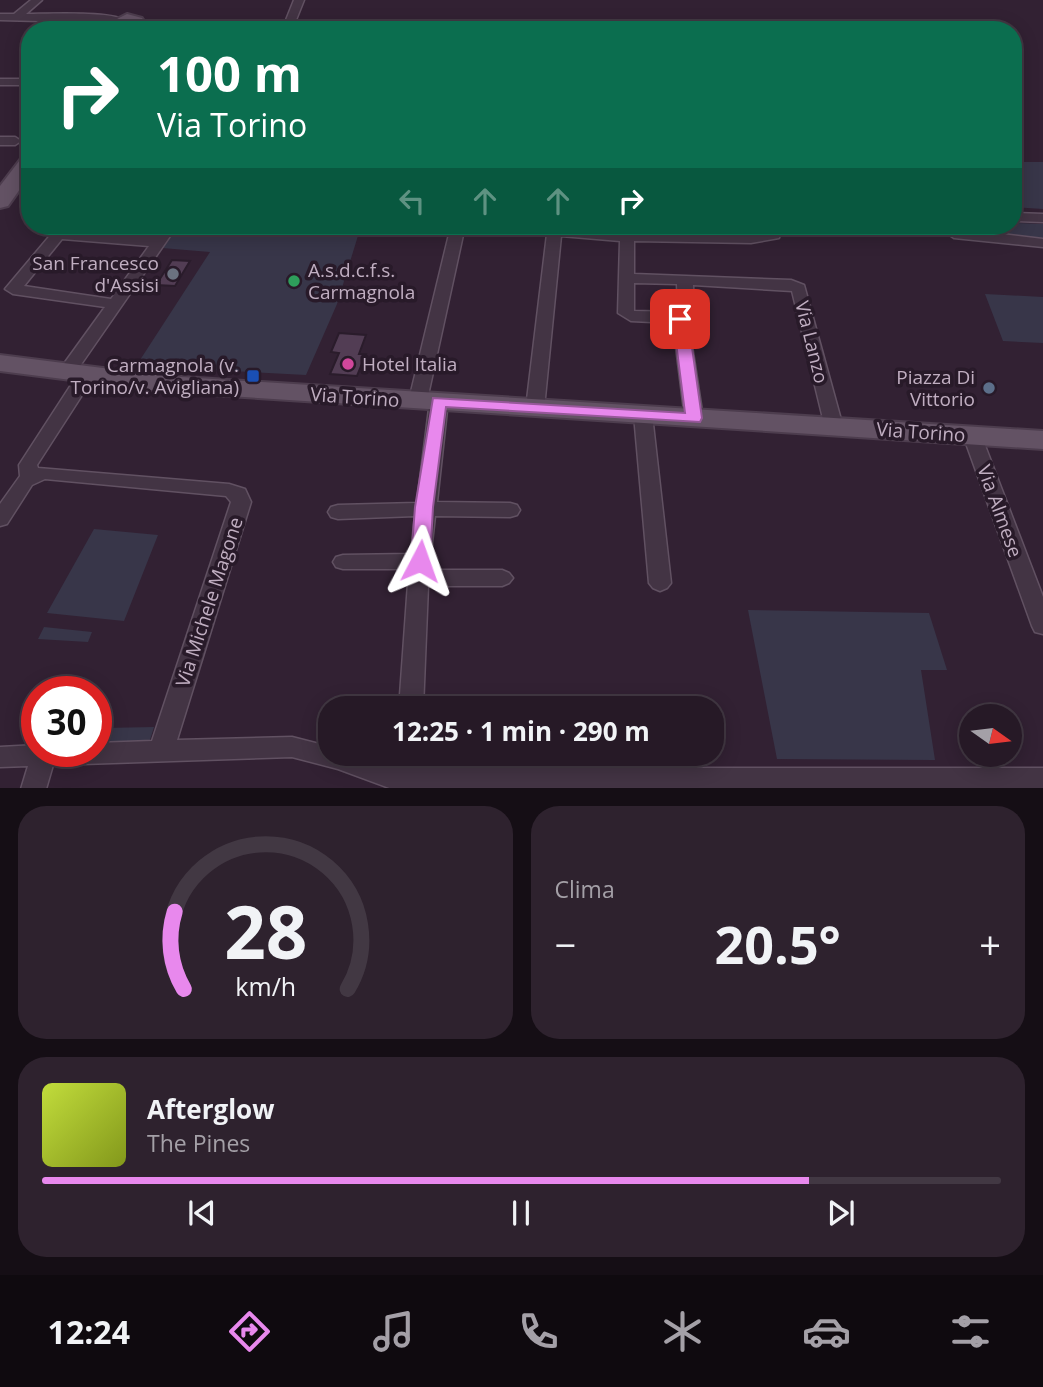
<!DOCTYPE html>
<html lang="it">
<meta charset="utf-8">
<style>
body{margin:0;font-family:"Open Sans",sans-serif;background:#2e222e;color:#f1f3f6;height:100vh;display:flex;flex-direction:column;font-size:26px;white-space:nowrap}
*{box-sizing:border-box;margin:0}
p{font-size:23px;color:#a4a0a7}
.icon{flex:none;width:38px;height:38px;fill:none;stroke:currentColor;stroke-width:2;stroke-linecap:round;stroke-linejoin:round}
.map{position:relative;height:788px;overflow:hidden}
.sheet{display:flex;flex-direction:column;gap:18px;padding:18px;background:#150e15;flex:1}
.sheet>*{flex:none}
.top-card{position:absolute;left:21px;top:21px;width:1001px;height:214px;border-radius:28px;box-shadow:0 4px 18px #0003,0 0 0 2px #423843;background:#0b6e4f;color:#fff;overflow:hidden}
.needle{width:46px;rotate:104deg}
.buttons{position:absolute;left:959px;top:704px;display:grid;gap:14px}
.buttons a{display:grid;place-items:center;width:63px;height:63px;border-radius:50%;background:#261926;box-shadow:0 4px 18px #0003,0 0 0 2px #423843;font-size:35px}
.speed{position:absolute;left:21px;top:676px;display:flex;gap:14px;font-size:35px;font-weight:700;text-align:center}
.speed>*{display:grid;place-content:center;width:91px;height:91px;border-radius:50%;background:#261926;box-shadow:0 4px 18px #0003,0 0 0 2px #423843;line-height:1}
.speed .limit{border:10px solid #d22;background:#fff;color:#111}
.pin{position:absolute;display:grid;place-items:center;width:60px;height:60px;color:#fff;margin:-30px;border-radius:14px;box-shadow:0 4px 10px #0006}
.me{position:absolute;width:77px;margin:-38px;rotate:4deg;stroke-linejoin:round;filter:drop-shadow(0 0 5px #0008)}
.turn{display:flex;align-items:center;gap:24px;height:147px;padding:0 21px;font-size:32px}
.turn .icon{width:91px;height:91px;stroke-width:2.5}
.turn b{display:block;font-size:49px;line-height:60px}
.lanes{display:flex;align-items:center;height:66px;padding:0 21px;background:#0003;justify-content:center;gap:35px;direction:ltr}
.lanes .off{opacity:.35}
.big{font-size:52px;font-weight:700;line-height:1.1}
.sheet .tile{flex:1;display:flex;flex-direction:column;justify-content:center;gap:10px;min-width:0;padding:0 24px;border-radius:28px;background:#2e222e}
.sheet .dial{align-items:center;gap:0}
.dial svg{height:182px;overflow:visible;fill:none;stroke:#423843;stroke-width:7;stroke-linecap:round;text-anchor:middle}
.dial text{fill:#f1f3f6;stroke:none}
.song{display:flex;align-items:center;gap:21px}
.cover{width:84px;height:84px;border-radius:10px;background:linear-gradient(135deg,hsl(70 70% 55%),hsl(70 70% 35%))}
.played{height:7px;border-radius:4px;background:linear-gradient(90deg,#e888ed 80%,#423843 80%)}
.keys{display:flex;justify-content:space-around;direction:ltr}
.heat{display:flex;justify-content:space-between;align-items:center;font-size:38px;direction:ltr}
.sheet .tiles{flex:1;display:grid;gap:18px;grid-template-columns:1fr 1fr}
.tile:last-child{grid-column:span 2}
.trip{position:absolute;left:318px;top:696px;width:406px;height:70px;border-radius:28px;background:#261926;box-shadow:0 4px 18px #0003,0 0 0 2px #423843;font-weight:700;line-height:70px;text-align:center}
.dock{display:flex;height:112px;justify-content:space-around;align-items:center;background:#0f0a0f;color:#a4a0a7}
.dock .icon{width:49px;height:49px}
.dock .on{color:#e888ed}
.dock b{font-size:32px;color:#f1f3f6}
.map>svg:first-child{display:block}
</style>
<div class="map">
<svg width="1043" height="789" viewBox="0 0 1043 789">
<rect width="100%" height="100%" fill="#322133"/>
<path fill="#383649" d="M1013 162H1043V209L1013 207Z
M1013 223 1043 224V239L954 232 953 226H1013Z
M178 226H361L337 304 306 375 193 369 140 360 210 252 162 248Z
M985 294 1043 297V343L1003 341Z
M94 529 158 535 124 621 47 613Z
M748 610 929 613 947 670H921L935 760 777 759Z
M44 627 92 632 88 642 38 639Z
M154 727 149 743 101 744 104 728Z"/>
<path fill="#523d54" stroke="#2a1c2b" stroke-width="2" d="M172 260 190 261 175 286 156 285Z
M339 333 366 335 359 354H366L357 376 330 374 339 353 331 352Z"/>
<g fill="none" stroke-linecap="round" stroke-linejoin="round">
<defs>
<path id="minor" d="M31 0H42L26 14C47 14 110 11 124 20L119 23 0 20V14H14Z
M294 0H304L292 30H282Z
M134 20 167 25 218 27 223 30H158L130 25V21Z
M0 79H30V85H0Z
M0 137H15L21 141 15 145H0Z
M1013 213 1043 214V222L1013 221Z
M58 226H72L69 231 155 237 163 226H177L73 376 67 377 58 372 105 307 13 294 5 289ZM62 239 149 246 111 299 24 286Z
M451 226H465L427 400 418 405 409 400Z
M518 226 627 233 751 235 767 232 768 226H782L779 238 751 243 634 241V274L791 280 804 285 843 427 834 433 825 427 792 291 693 285 694 313 688 320 703 418 694 424 685 418 673 323 631 321 618 313 620 241 561 236 544 408 541 412H529L526 408 547 234 519 231ZM634 283 677 284 678 312 634 311Z
M937 226 1043 239V247L954 238Z
M86 370 95 375 37 465 38 468 229 484 245 489 251 502 177 740 292 737 331 747V754H355L395 768H398V754H422V768H1043V789H392L338 769 292 757 53 765 46 789H21L28 766 0 767V747L37 745V751H96V743L152 741 231 502 226 496 45 479 32 485 7 524 0 526V504L20 476 19 465 80 371Z
M439 396 448 401 437 502 510 503 517 505 520 510 517 515 510 517 435 516 429 570H502L509 573 513 578 509 583 502 586H428L423 709H399L409 569H343L336 567 333 562 336 557 343 555 411 554 415 516 338 519 331 517 328 512 331 507 338 505 417 503 430 401Z
M643 409 652 415 671 583 667 588 660 591 653 588 649 583 634 415Z
M972 429 981 435 1043 597V634L1035 632 1032 626 963 435Z"/>
<path id="primary" d="M127 14 142 18 144 21 128 30 111 27 109 23Z
M30 154V175L8 206 0 208V186L23 156Z
M0 355 166 376 1043 431V449L166 392 0 371Z"/>
</defs>
<use href="#minor" stroke="#615162" stroke-width="3"/>
<use href="#primary" stroke="#4d3d4e" stroke-width="4"/>
<use href="#minor" fill="#433444" fill-rule="evenodd"/>
<use href="#primary" fill="#635264" fill-rule="evenodd"/>
</g>
<path fill="#e888ed" stroke="#97589a" stroke-width="2" d="M680 314 688 319 702 418 700 422 446 407 433 507 430 561 427 565H414L411 561 415 507 433 398 685 413 673 319Z"/>
<circle fill="#6b7280" stroke="#281a29" stroke-width="2.5" cx="173" cy="274" r="7"/>
<circle fill="#2e9e5b" stroke="#281a29" stroke-width="2.5" cx="294" cy="281" r="7"/>
<circle fill="#d1479c" stroke="#281a29" stroke-width="2.5" cx="348" cy="364" r="7"/>
<rect fill="#1a4fb4" stroke="#281a29" stroke-width="2.5" x="246" y="369" width="14" height="14" rx="3.5"/>
<circle fill="#5c6f8a" stroke="#281a29" stroke-width="2.5" cx="989" cy="388" r="7"/>
<g text-anchor="middle" stroke-width="7" stroke-linejoin="round" paint-order="stroke">
<g font-size="19" fill="#c0aec1" stroke="#281a29" text-anchor="end">
<text x="159" y="270">San Francesco<tspan x="159" dy="22">d'Assisi</tspan></text>
<text x="308" y="277" text-anchor="start">A.s.d.c.f.s.<tspan x="308" dy="22">Carmagnola</tspan></text>
<text x="362" y="371" text-anchor="start">Hotel Italia</text>
<text x="239" y="372">Carmagnola (v.<tspan x="239" dy="22">Torino/v. Avigliana)</tspan></text>
<text x="975" y="384">Piazza Di<tspan x="975" dy="22">Vittorio</tspan></text>
</g>
<g font-size="19" fill="#c0aec1" stroke="#281a29">
<text transform="translate(812 342) rotate(76)" y="7">Via Lanzo</text>
<text transform="translate(355 397) rotate(4)" y="7">Via Torino</text>
<text transform="translate(921 432) rotate(4)" y="7">Via Torino</text>
<text transform="translate(1000 511) rotate(70)" y="7">Via Almese</text>
<text transform="translate(209 602) rotate(-72)" y="7">Via Michele Magone</text>
</g>
</g>
</svg>
<div class="buttons">
<a><svg class="needle" viewBox="-14 -14 28 28"><path d="M0-13l5 13h-10z" fill="#e53935"/><path d="M0 13l5-13h-10z" fill="#a4a0a7"/></svg></a>
</div>
<div class="speed"><div class="limit">30</div></div>
<div class="pin" style="left:680px;top:319px;background:#d93025"><svg class="icon" aria-label="arrive" viewBox="0 0 24 24"><path d="M6 21V4h12l-3 4 3 4H6"/></svg></div>
<svg class="me" style="left:420px;top:561px" viewBox="-20 -20 40 40"><path d="M0-17L14 15 0 8-14 15z" fill="#e888ed" stroke="#fff" stroke-width="4"/></svg>
<div class="trip">12:25 · 1 min · 290 m</div>
<div class="top-card">
<div class="turn"><svg class="icon" aria-label="right" viewBox="0 0 24 24"><path d="M7 20v-9h11M14 6l5 5-5 5"/></svg><div><b>100 m</b>Via Torino</div></div>
<div class="lanes"><svg class="icon off" aria-label="left" viewBox="0 0 24 24"><path d="M17 20v-9H6M10 6l-5 5 5 5"/></svg><svg class="icon off" aria-label="ahead" viewBox="0 0 24 24"><path d="M12 20V5M6 11l6-6 6 6"/></svg><svg class="icon off" aria-label="ahead" viewBox="0 0 24 24"><path d="M12 20V5M6 11l6-6 6 6"/></svg><svg class="icon" aria-label="right" viewBox="0 0 24 24"><path d="M7 20v-9h11M14 6l5 5-5 5"/></svg></div>
</div>
</div>
<section class="sheet">
<div class="tiles">
<div class="tile dial"><svg viewBox="0 0 100 80">
<path d="M14 69A42 42 0 1 1 86 69"/>
<path d="M14 69A42 42 0 0 1 10 35" stroke="#e888ed"/>
<text x="50" y="56" font-size="32" font-weight="700">28</text>
<text x="50" y="72" font-size="11">km/h</text>
</svg></div>
<div class="tile"><p>Clima</p>
<div class="heat"><a>−</a><b class="big">20.5°</b><a>+</a></div>
</div>
<div class="tile">
<div class="song"><i class="cover"></i><div><b>Afterglow</b><p>The Pines</p></div></div>
<div class="played"></div>
<div class="keys"><svg class="icon" aria-label="previous" viewBox="0 0 24 24"><path d="M18 5L8 12l10 7zM5 5v14"/></svg><svg class="icon" aria-label="pause" viewBox="0 0 24 24"><path d="M8 5v14M16 5v14"/></svg><svg class="icon" aria-label="next" viewBox="0 0 24 24"><path d="M6 5l10 7-10 7zM19 5v14"/></svg></div>
</div>
</div>
</section>
<nav class="dock">
<b>12:24</b>
<svg class="icon on" aria-label="directions" viewBox="0 0 24 24"><path d="M12 3l9 9-9 9-9-9zM9 14v-3h6M13 9l2 2-2 2"/></svg>
<svg class="icon" aria-label="music" viewBox="0 0 24 24"><path d="M9 18V5l10-2v13"/><circle cx="6" cy="18" r="3"/><circle cx="16" cy="16" r="3"/></svg>
<svg class="icon" aria-label="phone" viewBox="0 0 24 24"><path d="M5 4h4l2 5-3 2q2 4 5 5l2-3 5 2v4C11 20 4 13 5 4z"/></svg>
<svg class="icon" aria-label="climate" viewBox="0 0 24 24"><path d="M12 3v18M4 7l16 10M4 17L20 7"/></svg>
<svg class="icon" aria-label="car" viewBox="0 0 24 24"><path d="M5 17H2v-5l4-1 3-4h7l3 4 3 1v5h-3M9 17h6M6 11h13"/><circle cx="7" cy="17" r="2"/><circle cx="17" cy="17" r="2"/></svg>
<svg class="icon" aria-label="filters" viewBox="0 0 24 24"><path d="M4 7h16M4 17h16"/><circle cx="9" cy="7" r="2"/><circle cx="15" cy="17" r="2"/></svg>
</nav>
